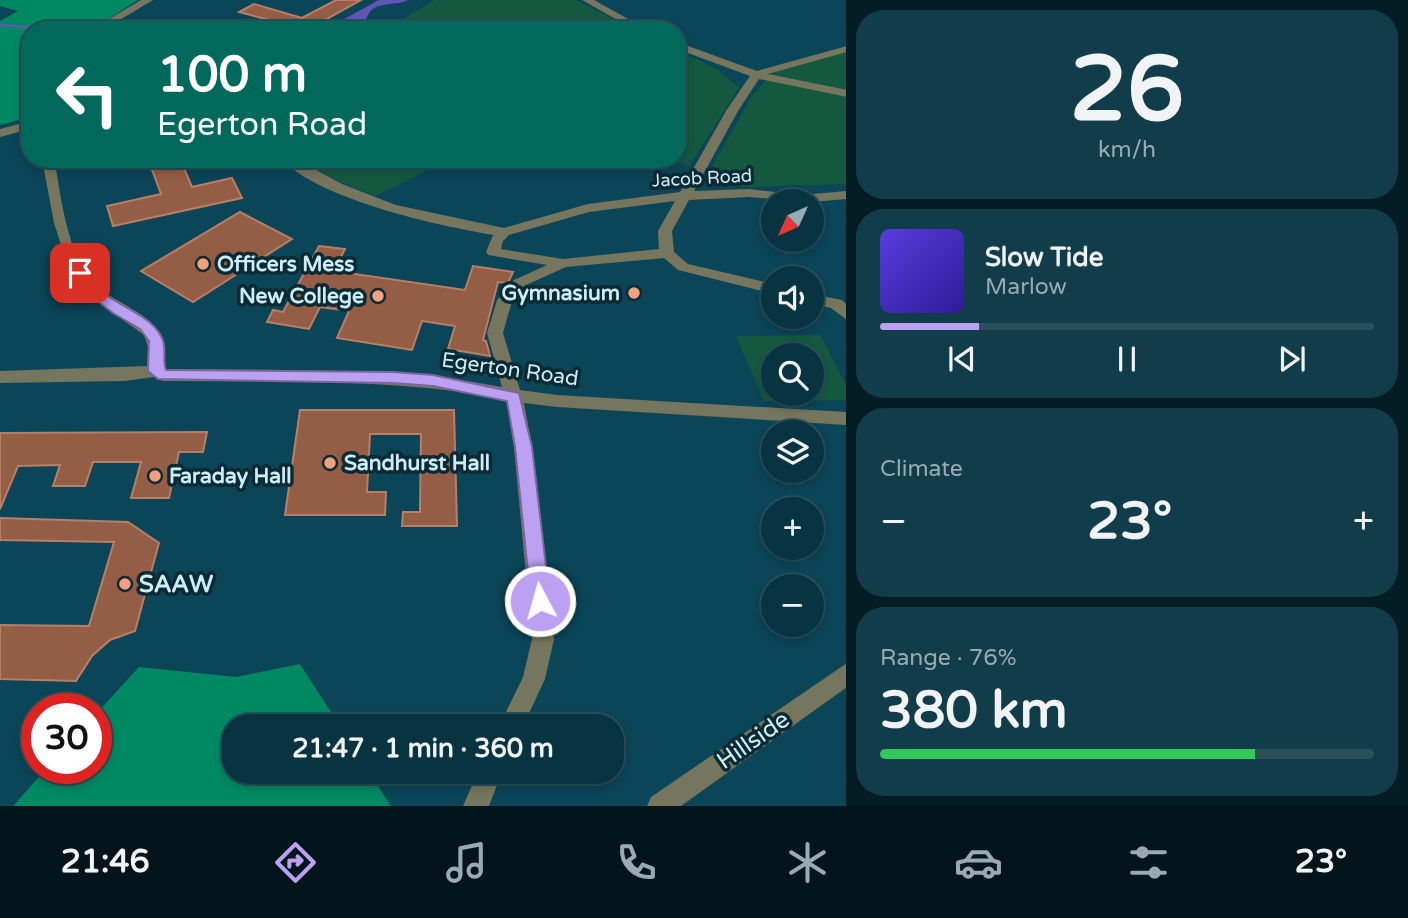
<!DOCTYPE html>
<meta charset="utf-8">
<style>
body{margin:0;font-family:"Varela Round",sans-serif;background:#113c49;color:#f1f3f6;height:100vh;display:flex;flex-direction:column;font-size:26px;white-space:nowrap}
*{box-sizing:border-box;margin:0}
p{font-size:23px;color:#98aab2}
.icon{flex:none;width:38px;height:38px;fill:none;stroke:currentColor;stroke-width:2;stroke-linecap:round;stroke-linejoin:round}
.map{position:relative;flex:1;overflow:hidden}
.sheet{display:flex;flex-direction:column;gap:10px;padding:10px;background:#041d24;width:562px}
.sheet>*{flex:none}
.top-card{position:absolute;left:21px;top:21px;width:665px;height:147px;border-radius:28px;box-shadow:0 4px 10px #0003,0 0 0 2px #294f5b;background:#00695c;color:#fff;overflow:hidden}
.needle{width:46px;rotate:225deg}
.buttons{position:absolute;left:761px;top:189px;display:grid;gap:14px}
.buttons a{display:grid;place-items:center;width:63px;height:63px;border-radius:50%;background:#083442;box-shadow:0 4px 10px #0003,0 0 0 2px #294f5b;font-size:35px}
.speed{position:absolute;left:21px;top:693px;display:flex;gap:14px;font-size:35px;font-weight:700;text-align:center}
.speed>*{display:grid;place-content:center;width:91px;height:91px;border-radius:50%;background:#083442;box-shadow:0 4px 10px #0003,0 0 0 2px #294f5b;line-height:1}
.speed .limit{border:10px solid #d22;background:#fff;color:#111}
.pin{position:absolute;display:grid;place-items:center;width:60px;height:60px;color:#fff;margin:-30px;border-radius:14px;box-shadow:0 4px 10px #0006}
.me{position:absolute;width:77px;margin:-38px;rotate:354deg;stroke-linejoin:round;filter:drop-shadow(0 0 5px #0008)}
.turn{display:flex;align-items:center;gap:24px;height:147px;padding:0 21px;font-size:32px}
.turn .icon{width:91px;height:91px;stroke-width:2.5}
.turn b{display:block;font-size:49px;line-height:60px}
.big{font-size:52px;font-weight:800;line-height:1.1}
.sheet .widget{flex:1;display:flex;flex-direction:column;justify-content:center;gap:10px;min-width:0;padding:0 24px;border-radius:28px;background:#113c49}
.sheet .dial{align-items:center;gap:0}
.dial b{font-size:91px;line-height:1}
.song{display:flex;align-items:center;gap:21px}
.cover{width:84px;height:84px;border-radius:10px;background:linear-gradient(135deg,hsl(250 70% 55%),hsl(250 70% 35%))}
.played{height:7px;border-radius:4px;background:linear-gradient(90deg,#bca0f2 20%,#294f5b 20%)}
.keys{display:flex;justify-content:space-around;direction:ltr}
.heat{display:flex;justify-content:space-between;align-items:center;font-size:38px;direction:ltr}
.charge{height:10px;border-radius:5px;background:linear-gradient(90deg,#34c759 76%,#294f5b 0)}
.trip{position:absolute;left:222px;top:714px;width:402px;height:70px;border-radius:28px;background:#083442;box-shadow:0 4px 10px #0003,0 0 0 2px #294f5b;font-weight:800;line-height:70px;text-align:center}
.dock{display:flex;height:112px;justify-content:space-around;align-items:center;background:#03151a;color:#98aab2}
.dock .icon{width:49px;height:49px}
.dock .on{color:#bca0f2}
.dock b{font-size:32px;color:#f1f3f6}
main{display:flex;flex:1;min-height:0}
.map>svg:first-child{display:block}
</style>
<main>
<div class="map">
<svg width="847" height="806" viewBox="0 0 847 806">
<rect width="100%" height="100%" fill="#0b4558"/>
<path fill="#145840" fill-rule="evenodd" d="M434 0H576L635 30H385Z
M677 50 717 69 739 88 689 166 662 159H677Z
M846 52V184L747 187 703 182 752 96 772 73Z
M297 159H450L376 196 340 182Z
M820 335 846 385V400L764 401 736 336ZM812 355V394H774V355Z"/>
<path fill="#008962" d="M0 0H138L91 30H30V117L0 125V21L18 11 0 6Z
M300 664 340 726H234V772H369L391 806H13L47 768H96V714L139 667 236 677Z"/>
<path fill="#6056b7" d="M379 0H408C398 6 377 1 369 13 366 18 364 25 361 30H324Z"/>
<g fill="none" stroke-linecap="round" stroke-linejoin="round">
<path stroke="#6056b7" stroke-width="2.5" d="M0 25 56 30"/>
</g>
<path fill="#945d45" stroke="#b87f66" stroke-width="2" d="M336 0H361L307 30 239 12 254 4 302 18Z
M148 159H180L192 187 232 178 242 198 113 226 107 206 161 194Z
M240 212 292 239 193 302 141 271Z
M319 246 345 249 334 271 465 290 473 266 513 272 508 283 498 282 483 340 486 341 490 356 448 349 455 326 422 321 412 350 337 338 349 311 320 307 309 329 267 322 273 310 283 312Z
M300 410H454L457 526H402L403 512H420L421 434H370L367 492H386L385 515H285Z
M207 432 203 452H179L169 498H131L141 462H93L85 486H53L60 465 18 466 0 509V433Z
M0 518 128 522 159 543 135 631 110 640 92 656 76 681 0 679V625L89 626 114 542 0 540Z"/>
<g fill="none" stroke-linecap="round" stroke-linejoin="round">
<path fill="#76755d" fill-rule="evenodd" d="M141 0H153L113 24 162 27 167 30H113L97 26Z
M582 0H594L648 30H635Z
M677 42 757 71 847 46V52L768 74 847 90V97L759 79 738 111 694 191 749 189 802 195 847 191V199L812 202 749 197 689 200 672 231 674 252 688 264 774 284V294L678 270 664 258 566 267 524 286 512 301 503 333 520 390 557 395 847 412V425L557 407 524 403 532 447 554 639 545 679 523 726H499L523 677 532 639 514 447 506 399C392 378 278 382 163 381L154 377 125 381 0 383V371L147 366 148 347 144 335 87 294 69 269 54 223 42 159H54C62 199 66 255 96 285 116 304 150 312 163 338 167 348 162 360 166 369 279 371 391 366 502 387L487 333 497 300 514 280 547 265 488 255 486 252 493 235C436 225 323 201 281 159H296L342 184 396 205 504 228 588 204 680 192 726 111 750 76 677 49ZM675 201 658 231 659 249 563 259 501 249 503 241 509 235 589 212Z
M30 121V129L0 137V129Z
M812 294 842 300 847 305V320L831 308 812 304Z
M847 663V687L681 806H647L651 797Z
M478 772H502L489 806H463Z"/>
</g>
<path fill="#bca0f2" stroke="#7a689d" stroke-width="2" d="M80 269C90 272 95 284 103 292 121 308 151 315 162 338 167 348 162 361 166 370L393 372 433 375 519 393 532 447 550 601 547 607 540 609 534 607 531 601 515 447 507 401 433 386 393 383 158 379 148 371 149 341 140 329 113 313 92 297 73 273Z"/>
<g fill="#f1a17d" stroke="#0c2a34" stroke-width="2.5">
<circle cx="203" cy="264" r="7"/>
<circle cx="634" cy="293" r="7"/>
<circle cx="378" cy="296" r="7"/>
<circle cx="330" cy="463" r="7"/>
<circle cx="155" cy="476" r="7"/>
<circle cx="125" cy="584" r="7"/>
</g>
<g text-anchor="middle" stroke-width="7" stroke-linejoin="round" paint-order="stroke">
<g font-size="18" fill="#ccedfb" stroke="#0c2a34">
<text transform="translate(702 178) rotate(-3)" y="6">Jacob Road</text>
</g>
<g font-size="21" font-weight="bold" fill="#ccedfb" stroke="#0c2a34" text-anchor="start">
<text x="217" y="271">Officers Mess</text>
<text x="620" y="300" text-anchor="end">Gymnasium</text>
<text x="364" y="303" text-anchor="end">New College</text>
<text x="344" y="470">Sandhurst Hall</text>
<text x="169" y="483">Faraday Hall</text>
</g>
<g font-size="21" fill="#ccedfb" stroke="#0c2a34">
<text transform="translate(510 369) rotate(8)" y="7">Egerton Road</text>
</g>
<g font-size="24" font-weight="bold" fill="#ccedfb" stroke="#0c2a34" text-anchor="start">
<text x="139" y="592">SAAW</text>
</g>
<g font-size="24" fill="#ccedfb" stroke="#0c2a34">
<text transform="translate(753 740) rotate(-35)" y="8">Hillside</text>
</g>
</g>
</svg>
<div class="buttons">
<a><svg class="needle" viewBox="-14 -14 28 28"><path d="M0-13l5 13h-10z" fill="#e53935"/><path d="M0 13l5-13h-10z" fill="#98aab2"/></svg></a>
<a><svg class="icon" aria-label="sound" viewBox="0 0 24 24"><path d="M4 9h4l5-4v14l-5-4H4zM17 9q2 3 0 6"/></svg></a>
<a><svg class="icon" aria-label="search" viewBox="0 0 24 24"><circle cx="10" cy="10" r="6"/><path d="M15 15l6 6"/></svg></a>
<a><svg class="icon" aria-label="layers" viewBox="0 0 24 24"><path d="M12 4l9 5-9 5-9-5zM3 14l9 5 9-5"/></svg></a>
<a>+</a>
<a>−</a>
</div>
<div class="speed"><div class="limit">30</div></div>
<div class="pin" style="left:80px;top:273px;background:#d93025"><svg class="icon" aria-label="arrive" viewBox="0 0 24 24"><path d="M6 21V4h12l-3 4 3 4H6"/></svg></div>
<svg class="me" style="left:540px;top:601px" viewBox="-20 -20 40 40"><circle r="17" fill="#bca0f2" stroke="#fff" stroke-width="3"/><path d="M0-11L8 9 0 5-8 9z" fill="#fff"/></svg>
<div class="trip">21:47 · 1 min · 360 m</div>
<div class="top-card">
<div class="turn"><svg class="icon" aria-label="left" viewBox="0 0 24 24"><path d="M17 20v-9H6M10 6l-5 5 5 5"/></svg><div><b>100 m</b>Egerton Road</div></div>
</div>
</div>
<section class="sheet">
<div class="widget dial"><b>26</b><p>km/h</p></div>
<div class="widget">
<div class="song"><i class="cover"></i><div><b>Slow Tide</b><p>Marlow</p></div></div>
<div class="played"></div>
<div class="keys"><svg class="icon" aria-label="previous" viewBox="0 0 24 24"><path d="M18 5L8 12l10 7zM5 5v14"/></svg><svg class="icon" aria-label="pause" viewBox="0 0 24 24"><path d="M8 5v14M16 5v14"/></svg><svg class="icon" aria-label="next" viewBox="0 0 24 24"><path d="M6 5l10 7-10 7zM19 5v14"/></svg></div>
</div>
<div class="widget"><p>Climate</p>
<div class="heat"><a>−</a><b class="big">23°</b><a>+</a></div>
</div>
<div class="widget"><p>Range · 76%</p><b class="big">380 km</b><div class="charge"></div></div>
</section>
</main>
<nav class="dock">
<b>21:46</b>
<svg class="icon on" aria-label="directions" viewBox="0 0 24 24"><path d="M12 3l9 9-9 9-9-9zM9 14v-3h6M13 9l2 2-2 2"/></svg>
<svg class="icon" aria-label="music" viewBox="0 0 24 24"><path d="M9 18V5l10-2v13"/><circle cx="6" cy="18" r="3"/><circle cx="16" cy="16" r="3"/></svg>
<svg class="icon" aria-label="phone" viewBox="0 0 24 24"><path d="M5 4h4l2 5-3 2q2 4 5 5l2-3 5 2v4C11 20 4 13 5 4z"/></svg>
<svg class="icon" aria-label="climate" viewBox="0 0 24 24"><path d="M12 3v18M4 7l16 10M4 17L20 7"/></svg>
<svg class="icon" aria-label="car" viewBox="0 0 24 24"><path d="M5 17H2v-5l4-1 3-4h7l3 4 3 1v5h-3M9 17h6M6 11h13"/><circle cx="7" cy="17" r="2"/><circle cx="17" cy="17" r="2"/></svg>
<svg class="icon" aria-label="filters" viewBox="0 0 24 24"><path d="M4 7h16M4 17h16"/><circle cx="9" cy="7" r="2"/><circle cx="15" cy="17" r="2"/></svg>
<b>23°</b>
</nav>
